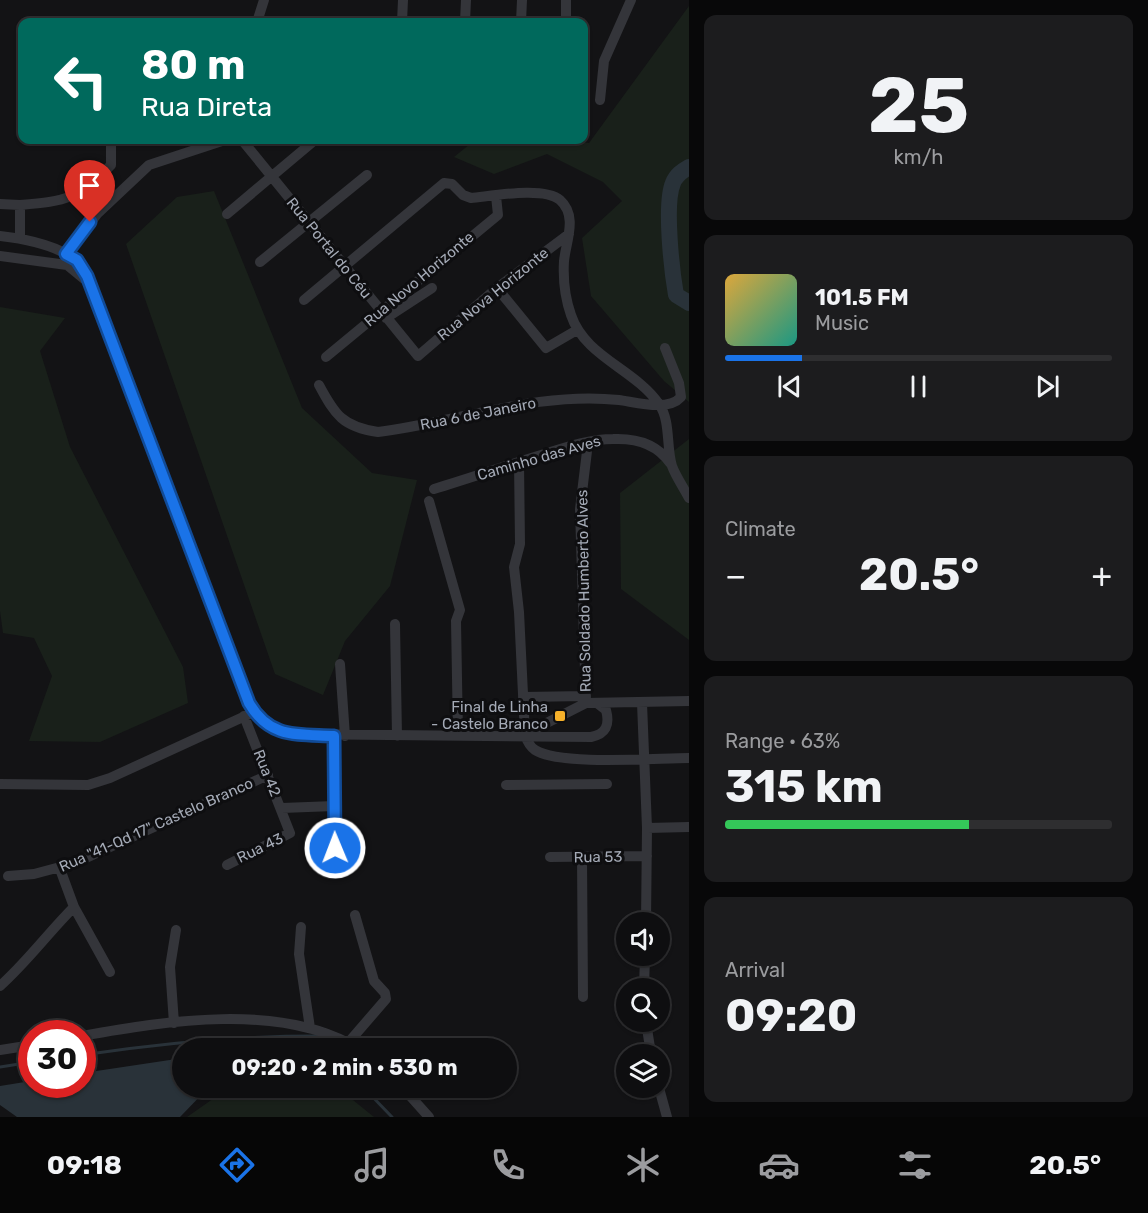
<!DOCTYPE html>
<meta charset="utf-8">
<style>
body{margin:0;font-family:Rubik,sans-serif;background:#1c1c1e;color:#f1f3f6;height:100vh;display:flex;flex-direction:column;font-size:22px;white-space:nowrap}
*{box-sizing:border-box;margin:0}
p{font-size:20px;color:#9b9c9f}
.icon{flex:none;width:33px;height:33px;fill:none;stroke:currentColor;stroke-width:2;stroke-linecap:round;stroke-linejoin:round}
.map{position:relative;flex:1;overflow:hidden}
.panel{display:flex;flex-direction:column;gap:15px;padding:15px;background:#080809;width:459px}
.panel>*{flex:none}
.banner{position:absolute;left:18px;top:18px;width:570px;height:126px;border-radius:12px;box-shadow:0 2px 4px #0004,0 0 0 2px #2e2e30;background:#00695c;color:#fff;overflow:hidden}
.fabs{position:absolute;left:616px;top:912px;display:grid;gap:12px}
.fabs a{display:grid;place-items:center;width:54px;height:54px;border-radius:50%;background:#0e0e10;box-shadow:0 2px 4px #0004,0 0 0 2px #2e2e30;font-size:30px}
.speed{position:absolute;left:18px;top:1020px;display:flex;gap:12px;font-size:30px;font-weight:700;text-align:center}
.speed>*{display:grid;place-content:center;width:78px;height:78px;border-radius:50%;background:#0e0e10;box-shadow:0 2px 4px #0004,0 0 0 2px #2e2e30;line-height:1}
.speed .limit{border:9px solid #d22;background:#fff;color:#111}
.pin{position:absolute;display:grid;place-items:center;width:51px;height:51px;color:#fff;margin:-62px -26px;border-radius:50% 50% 50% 0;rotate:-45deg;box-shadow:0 0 6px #0007}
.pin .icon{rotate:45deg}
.me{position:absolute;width:66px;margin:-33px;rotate:359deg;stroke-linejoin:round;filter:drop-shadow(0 0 4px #0008)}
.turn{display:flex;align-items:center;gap:21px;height:126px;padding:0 24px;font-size:27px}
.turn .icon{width:78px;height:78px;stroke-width:2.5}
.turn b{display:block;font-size:42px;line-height:51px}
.big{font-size:45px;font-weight:700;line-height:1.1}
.panel .tile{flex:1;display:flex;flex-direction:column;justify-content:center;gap:9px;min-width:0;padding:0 21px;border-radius:12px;background:#1c1c1e}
.panel .dial{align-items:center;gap:0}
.dial b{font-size:78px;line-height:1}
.song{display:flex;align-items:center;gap:18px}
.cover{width:72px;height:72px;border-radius:9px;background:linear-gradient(135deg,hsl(40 70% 55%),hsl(170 70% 35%))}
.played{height:6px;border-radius:3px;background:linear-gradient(90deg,#1a73e8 20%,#2e2e30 20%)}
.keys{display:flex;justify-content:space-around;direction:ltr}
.heat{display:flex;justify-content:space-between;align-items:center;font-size:33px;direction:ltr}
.charge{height:9px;border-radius:4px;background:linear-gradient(90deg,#34c759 63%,#2e2e30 0)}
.trip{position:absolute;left:172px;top:1038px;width:345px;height:60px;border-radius:30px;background:#0e0e10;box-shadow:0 2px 4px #0004,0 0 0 2px #2e2e30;font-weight:700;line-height:60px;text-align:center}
.dock{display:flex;height:96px;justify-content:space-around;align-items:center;background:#060606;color:#9b9c9f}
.dock .icon{width:42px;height:42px}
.dock .current{color:#1a73e8}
.dock b{font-size:27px;color:#f1f3f6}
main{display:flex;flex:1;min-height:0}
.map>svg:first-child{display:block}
</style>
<main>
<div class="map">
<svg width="689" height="1117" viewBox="0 0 689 1117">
<rect width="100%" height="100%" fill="#131315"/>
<path fill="#19201a" d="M689 6V402L664 381 591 296 582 238 622 201 603 182 547 154 494 174 454 157 475 140H567L589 143Z
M214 191 302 408 372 473 417 480 390 586 345 641 323 695 275 674 126 244 177 197Z
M0 307 65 318 40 351 70 447 183 667 188 703 100 742 29 741 52 676 34 638 3 633 0 611Z
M689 439V640L621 589 620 493Z
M222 1088H338L374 1117H187L217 1096Z"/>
<path fill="#293239" d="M183 1058V1088H208L180 1117H17L0 1105V1086L31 1081 32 1084H82L83 1073Z"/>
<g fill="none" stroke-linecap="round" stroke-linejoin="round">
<path stroke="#293239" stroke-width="3" d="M82 1055C161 1043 237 1036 317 1036L328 1048
M0 1067 32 1062
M364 1088 392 1117"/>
<path stroke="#293239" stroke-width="16" d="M689 167C682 171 676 175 673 183 664 204 672 272 676 295L689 303"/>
<path stroke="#34353a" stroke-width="10" d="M257 22 264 0
M402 22 403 0
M465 22 466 0
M521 22 522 0
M566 22V0
M600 100 604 61 631 0
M242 140 418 356 497 288 569 234
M0 204 20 205
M227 214 315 140
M0 236C26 239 66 246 83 268L249 703 270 727 292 734 591 737C606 734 610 725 606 710L597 703
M20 239V205C67 201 78 199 111 165V140
M66 254 98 213 149 165 225 140
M0 256 67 265 84 279
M260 262 367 175
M497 288 546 348 577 330
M304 300 444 183 452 184 463 195 471 198C492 196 544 186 560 200 578 216 566 241 564 261 563 278 565 298 571 315 585 357 635 369 659 404 671 421 666 447 672 466 676 477 684 488 689 498
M386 318 432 288
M326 357 498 215 496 196
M319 385C335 415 343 427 378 432 458 422 538 391 619 400 635 402 668 412 681 397L679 383 665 348
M519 462 520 544 514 567 519 612 525 735C527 741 529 746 535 750 560 766 656 758 689 758
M434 489C470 478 505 466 541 455 564 448 589 439 613 439 636 438 657 444 670 463
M429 501 460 610 456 621 458 735
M395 624 397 736
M340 664 345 736
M523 697 586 696
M586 703 580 509 588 443
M642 703 647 828 646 922
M525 734 586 703 689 701
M335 736V848
M0 784 88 785 110 778 254 712
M506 785 607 784
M282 808 334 806
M647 828 689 827
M550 857 647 856
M582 857 583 997
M227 865 290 833 244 716
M60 869 74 907 110 972
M8 876 34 874 75 863 268 775
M301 927 299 954 310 1028
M0 986C27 962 48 933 74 907
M644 988 645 956
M646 1022 651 1054
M174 1023 170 967 176 930
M82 1036C166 1021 281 1002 357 1048
M348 1043 386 999 385 993 374 981 355 915
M0 1050 32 1045
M403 1088 429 1117
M659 1088 667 1117"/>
</g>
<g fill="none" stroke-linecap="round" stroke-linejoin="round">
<defs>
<path id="route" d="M90 222 66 254 77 260 87 276 249 703C270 739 297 734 334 736L335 848"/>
</defs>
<use href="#route" stroke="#114b97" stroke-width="15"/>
<use href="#route" stroke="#1a73e8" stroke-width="10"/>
</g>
<rect fill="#f6b12a" stroke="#0e0e10" stroke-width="2" x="554" y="710" width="12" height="12" rx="3"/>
<g text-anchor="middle" stroke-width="6" stroke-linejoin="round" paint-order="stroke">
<g font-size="15" fill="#a4aab6" stroke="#0e0e10">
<text transform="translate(329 248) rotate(51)" y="5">Rua Portal do Céu</text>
<text transform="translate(419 279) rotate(-40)" y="5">Rua Novo Horizonte</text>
<text transform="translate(493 294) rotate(-39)" y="5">Rua Nova Horizonte</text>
<text transform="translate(478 414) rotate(-11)" y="5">Rua 6 de Janeiro</text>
<text transform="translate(539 458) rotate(-16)" y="5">Caminho das Aves</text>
<text transform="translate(584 591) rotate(-91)" y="5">Rua Soldado Humberto Alves</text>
<text transform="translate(267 773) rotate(68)" y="5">Rua 42</text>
<text transform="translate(156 825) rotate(-24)" y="5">Rua "41-Qd 17" Castelo Branco</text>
<text transform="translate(260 848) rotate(-26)" y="5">Rua 43</text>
<text transform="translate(598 857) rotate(-1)" y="5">Rua 53</text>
</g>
<g font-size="15" fill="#a4aab6" stroke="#0e0e10" text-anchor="end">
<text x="548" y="712">Final de Linha<tspan x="548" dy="17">- Castelo Branco</tspan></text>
</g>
</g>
</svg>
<div class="fabs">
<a><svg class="icon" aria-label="sound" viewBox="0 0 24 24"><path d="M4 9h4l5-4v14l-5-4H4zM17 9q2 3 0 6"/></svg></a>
<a><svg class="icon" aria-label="search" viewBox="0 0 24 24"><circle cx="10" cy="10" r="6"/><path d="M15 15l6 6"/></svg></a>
<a><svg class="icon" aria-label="layers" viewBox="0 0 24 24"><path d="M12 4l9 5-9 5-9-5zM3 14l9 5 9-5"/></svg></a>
</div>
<div class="speed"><div class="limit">30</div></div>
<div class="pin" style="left:90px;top:222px;background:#d93025"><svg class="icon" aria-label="arrive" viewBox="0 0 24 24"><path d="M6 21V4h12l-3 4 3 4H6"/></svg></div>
<svg class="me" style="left:335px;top:848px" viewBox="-20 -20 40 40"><circle r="17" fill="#1a73e8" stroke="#fff" stroke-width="3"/><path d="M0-11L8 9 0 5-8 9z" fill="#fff"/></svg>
<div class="trip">09:20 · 2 min · 530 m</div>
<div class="banner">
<div class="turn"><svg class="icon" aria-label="left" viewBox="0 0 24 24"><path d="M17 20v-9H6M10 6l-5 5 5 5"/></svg><div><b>80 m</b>Rua Direta</div></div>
</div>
</div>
<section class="panel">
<div class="tile dial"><b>25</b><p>km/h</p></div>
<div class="tile">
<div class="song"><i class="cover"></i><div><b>101.5 FM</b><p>Music</p></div></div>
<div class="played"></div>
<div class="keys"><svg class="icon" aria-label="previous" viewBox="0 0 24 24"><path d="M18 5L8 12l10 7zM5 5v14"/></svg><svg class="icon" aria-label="pause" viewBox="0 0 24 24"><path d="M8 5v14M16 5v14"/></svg><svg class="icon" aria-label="next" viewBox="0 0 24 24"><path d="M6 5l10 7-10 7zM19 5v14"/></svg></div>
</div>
<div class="tile"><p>Climate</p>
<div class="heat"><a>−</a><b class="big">20.5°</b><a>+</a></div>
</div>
<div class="tile"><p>Range · 63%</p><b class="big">315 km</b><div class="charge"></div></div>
<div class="tile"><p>Arrival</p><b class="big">09:20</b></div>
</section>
</main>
<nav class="dock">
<b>09:18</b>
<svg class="icon current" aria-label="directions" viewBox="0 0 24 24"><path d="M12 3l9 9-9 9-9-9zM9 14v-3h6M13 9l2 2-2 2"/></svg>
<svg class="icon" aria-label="music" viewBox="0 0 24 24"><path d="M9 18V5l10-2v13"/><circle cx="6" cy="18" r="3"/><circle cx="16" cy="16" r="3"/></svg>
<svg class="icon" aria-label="phone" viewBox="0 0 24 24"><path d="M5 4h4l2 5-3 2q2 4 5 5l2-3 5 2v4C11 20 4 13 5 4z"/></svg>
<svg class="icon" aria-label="climate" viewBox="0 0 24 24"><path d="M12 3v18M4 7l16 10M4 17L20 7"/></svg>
<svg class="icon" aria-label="car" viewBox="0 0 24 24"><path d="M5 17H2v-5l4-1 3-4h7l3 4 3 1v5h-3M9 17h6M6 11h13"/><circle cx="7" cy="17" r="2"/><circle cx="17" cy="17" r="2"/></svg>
<svg class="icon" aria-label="filters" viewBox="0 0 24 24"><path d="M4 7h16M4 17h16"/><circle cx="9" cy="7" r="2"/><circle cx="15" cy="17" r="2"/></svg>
<b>20.5°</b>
</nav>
